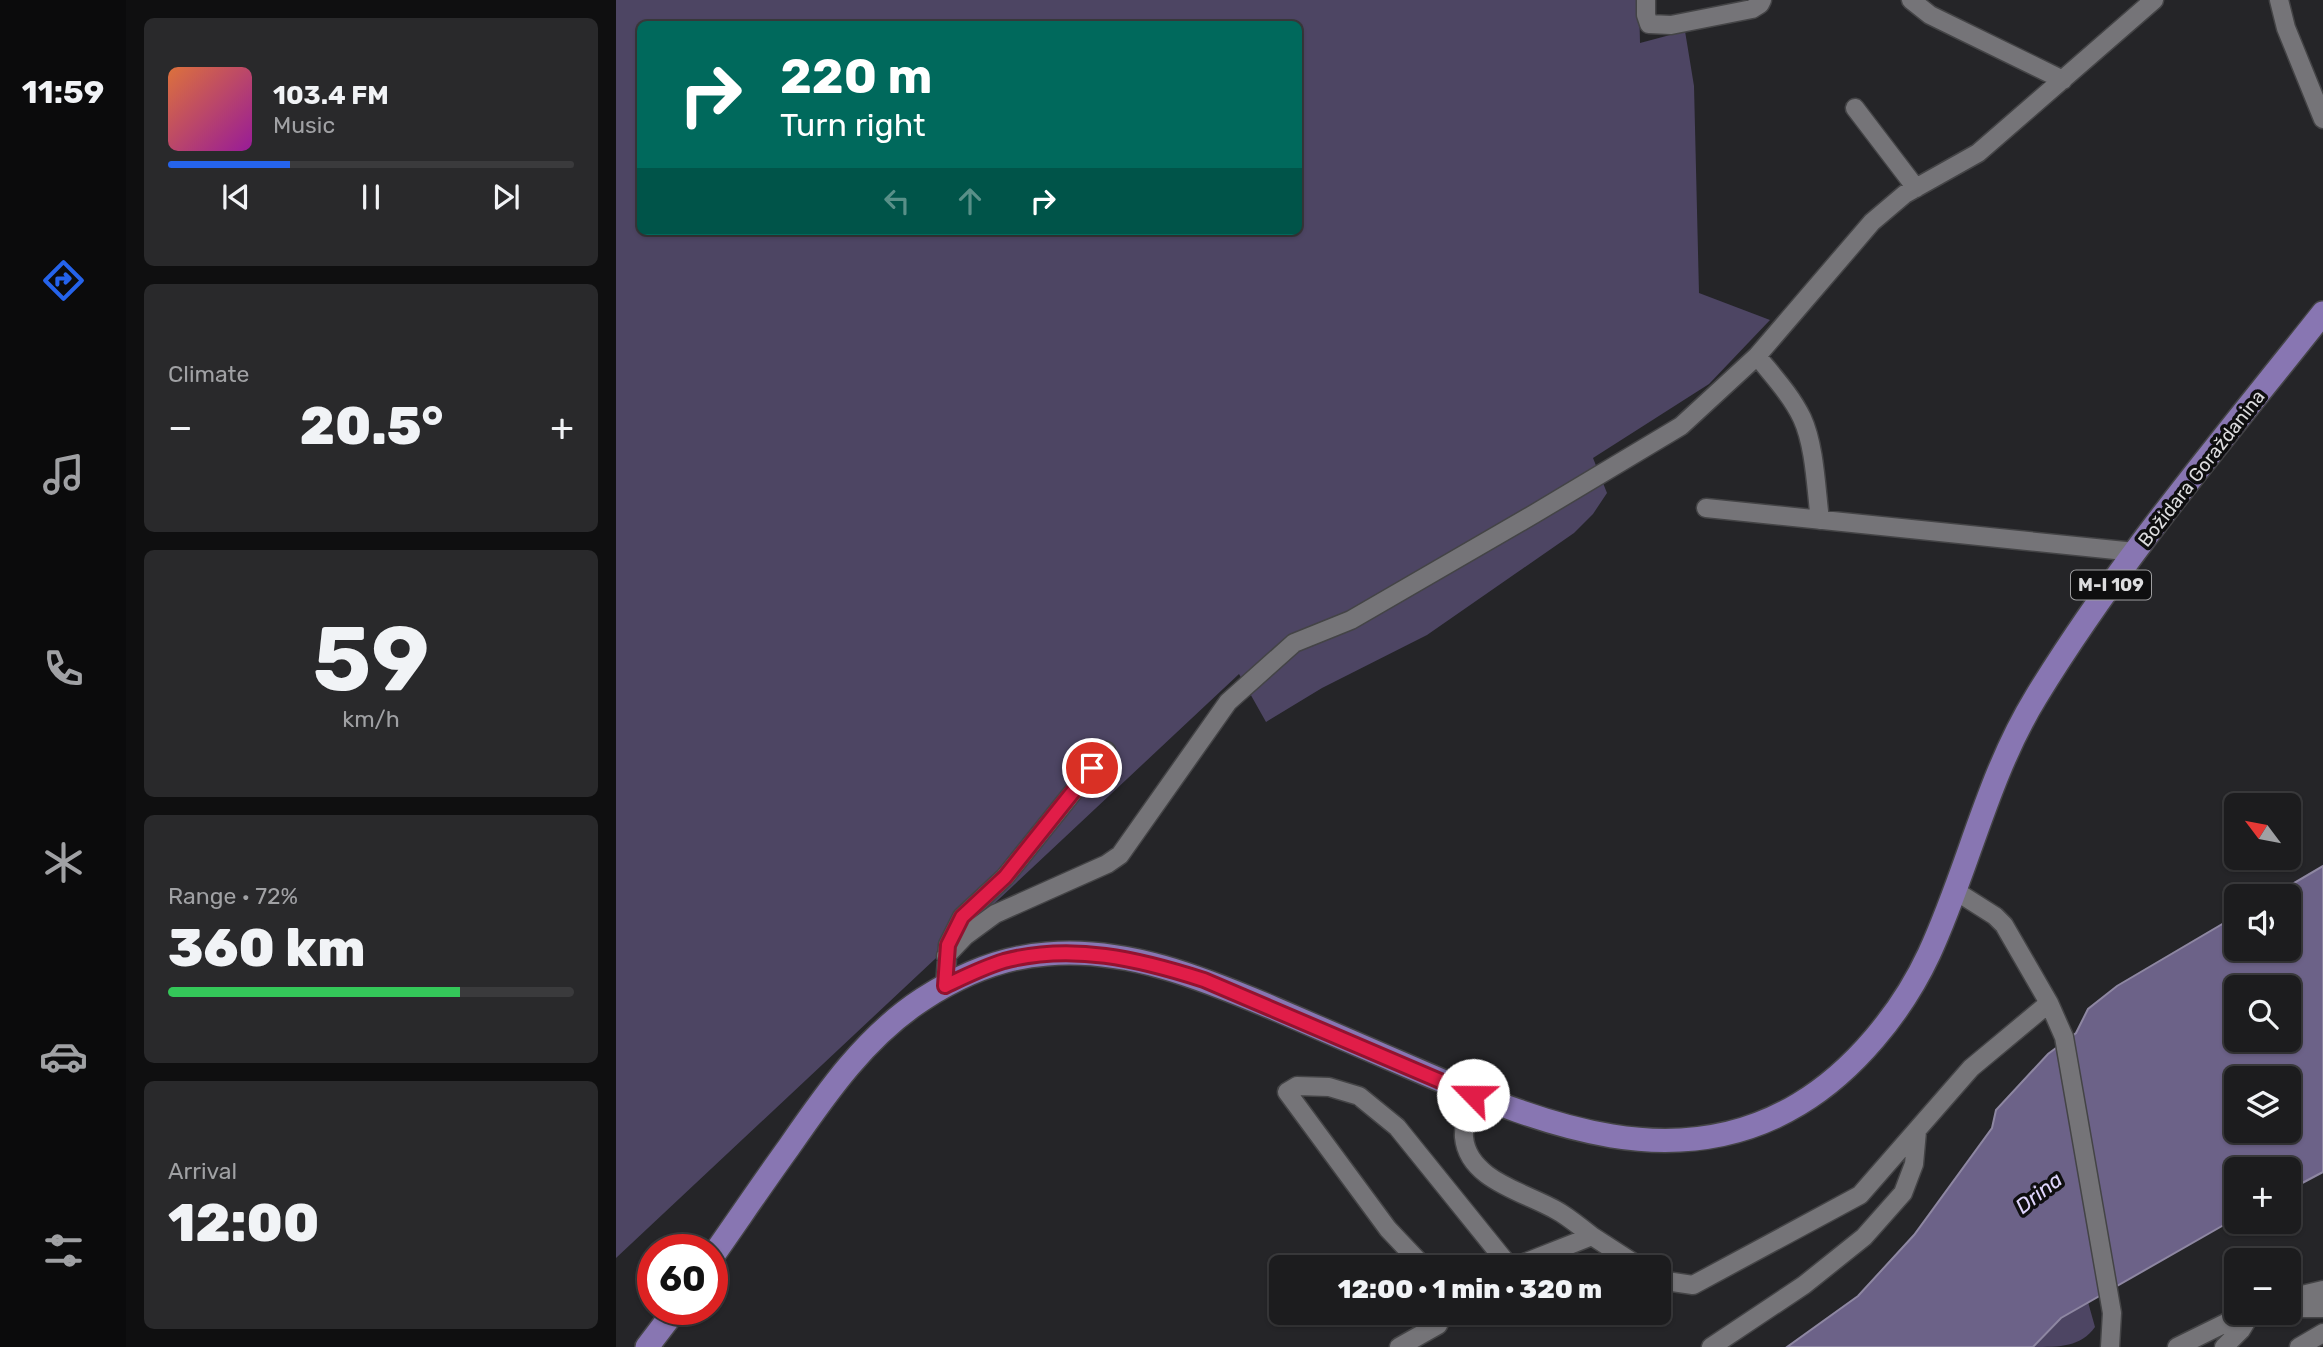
<!DOCTYPE html>
<meta charset="utf-8">
<style>
body{margin:0;font-family:Rubik,sans-serif;background:#29292b;color:#f1f3f6;height:100vh;display:flex;flex-direction:column;font-size:26px;white-space:nowrap}
*{box-sizing:border-box;margin:0}
p{font-size:23px;color:#a0a1a4}
.icon{flex:none;width:38px;height:38px;fill:none;stroke:currentColor;stroke-width:2;stroke-linecap:round;stroke-linejoin:round}
.map{position:relative;flex:1;overflow:hidden}
.drawer{display:flex;flex-direction:column;gap:18px;padding:18px;background:#0f0f10;width:490px}
.drawer>*{flex:none}
.hud{position:absolute;left:21px;top:21px;width:665px;height:214px;border-radius:10px;box-shadow:0 2px 5px #0004,0 0 0 2px #3a3a3c;background:#00695c;color:#fff;overflow:hidden}
.needle{width:46px;rotate:302deg}
.buttons{position:absolute;left:1608px;top:793px;display:grid;gap:14px}
.buttons a{display:grid;place-items:center;width:77px;height:77px;border-radius:10px;background:#1c1c1e;box-shadow:0 2px 5px #0004,0 0 0 2px #3a3a3c;font-size:35px}
.speed{position:absolute;left:21px;top:1234px;display:flex;gap:14px;font-size:35px;font-weight:700;text-align:center}
.speed>*{display:grid;place-content:center;width:91px;height:91px;border-radius:50%;background:#1c1c1e;box-shadow:0 2px 5px #0004,0 0 0 2px #3a3a3c;line-height:1}
.speed .limit{border:10px solid #d22;background:#fff;color:#111}
.pin{position:absolute;display:grid;place-items:center;width:60px;height:60px;color:#fff;margin:-30px;border:4px solid #fff;border-radius:50%;box-shadow:0 2px 7px #0007}
.me{position:absolute;width:77px;margin:-38px;rotate:293deg;stroke-linejoin:round;filter:drop-shadow(0 0 5px #0008)}
.turn{display:flex;align-items:center;gap:24px;height:147px;padding:0 28px;font-size:32px}
.turn .icon{width:91px;height:91px;stroke-width:2.5}
.turn b{display:block;font-size:49px;line-height:60px}
.lanes{display:flex;align-items:center;height:66px;padding:0 28px;background:#0003;justify-content:center;gap:35px;direction:ltr}
.lanes .off{opacity:.35}
.big{font-size:52px;font-weight:800;line-height:1.1}
.drawer .tile{flex:1;display:flex;flex-direction:column;justify-content:center;gap:10px;min-width:0;padding:0 24px;border-radius:10px;background:#29292b}
.drawer .dial{align-items:center;gap:0}
.dial b{font-size:91px;line-height:1}
.song{display:flex;align-items:center;gap:21px}
.cover{width:84px;height:84px;border-radius:10px;background:linear-gradient(135deg,hsl(20 70% 55%),hsl(300 70% 35%))}
.played{height:7px;border-radius:4px;background:linear-gradient(90deg,#2563eb 30%,#3a3a3c 30%)}
.keys{display:flex;justify-content:space-around;direction:ltr}
.heat{display:flex;justify-content:space-between;align-items:center;font-size:38px;direction:ltr}
.charge{height:10px;border-radius:5px;background:linear-gradient(90deg,#34c759 72%,#3a3a3c 0)}
.trip{position:absolute;left:653px;top:1255px;width:402px;height:70px;border-radius:10px;background:#1c1c1e;box-shadow:0 2px 5px #0004,0 0 0 2px #3a3a3c;font-weight:800;line-height:70px;text-align:center}
main{display:flex;flex:1;min-height:0}
.tab-bar{display:flex;flex-direction:column;width:126px;justify-content:space-around;align-items:center;background:#0b0b0c;color:#a0a1a4}
.tab-bar .icon{width:49px;height:49px}
.tab-bar .on{color:#2563eb}
.tab-bar b{font-size:32px;color:#f1f3f6}
.map>svg:first-child{display:block}
</style>
<main>
<nav class="tab-bar">
<b>11:59</b>
<svg class="icon on" aria-label="directions" viewBox="0 0 24 24"><path d="M12 3l9 9-9 9-9-9zM9 14v-3h6M13 9l2 2-2 2"/></svg>
<svg class="icon" aria-label="music" viewBox="0 0 24 24"><path d="M9 18V5l10-2v13"/><circle cx="6" cy="18" r="3"/><circle cx="16" cy="16" r="3"/></svg>
<svg class="icon" aria-label="phone" viewBox="0 0 24 24"><path d="M5 4h4l2 5-3 2q2 4 5 5l2-3 5 2v4C11 20 4 13 5 4z"/></svg>
<svg class="icon" aria-label="climate" viewBox="0 0 24 24"><path d="M12 3v18M4 7l16 10M4 17L20 7"/></svg>
<svg class="icon" aria-label="car" viewBox="0 0 24 24"><path d="M5 17H2v-5l4-1 3-4h7l3 4 3 1v5h-3M9 17h6M6 11h13"/><circle cx="7" cy="17" r="2"/><circle cx="17" cy="17" r="2"/></svg>
<svg class="icon" aria-label="filters" viewBox="0 0 24 24"><path d="M4 7h16M4 17h16"/><circle cx="9" cy="7" r="2"/><circle cx="15" cy="17" r="2"/></svg>
</nav>
<section class="drawer">
<div class="tile">
<div class="song"><i class="cover"></i><div><b>103.4 FM</b><p>Music</p></div></div>
<div class="played"></div>
<div class="keys"><svg class="icon" aria-label="previous" viewBox="0 0 24 24"><path d="M18 5L8 12l10 7zM5 5v14"/></svg><svg class="icon" aria-label="pause" viewBox="0 0 24 24"><path d="M8 5v14M16 5v14"/></svg><svg class="icon" aria-label="next" viewBox="0 0 24 24"><path d="M6 5l10 7-10 7zM19 5v14"/></svg></div>
</div>
<div class="tile"><p>Climate</p>
<div class="heat"><a>−</a><b class="big">20.5°</b><a>+</a></div>
</div>
<div class="tile dial"><b>59</b><p>km/h</p></div>
<div class="tile"><p>Range · 72%</p><b class="big">360 km</b><div class="charge"></div></div>
<div class="tile"><p>Arrival</p><b class="big">12:00</b></div>
</section>
<div class="map">
<svg width="1707" height="1347" viewBox="0 0 1707 1347">
<rect width="100%" height="100%" fill="#252528"/>
<path fill="#4d4563" fill-rule="evenodd" d="M0 0H1023L1024 43 1069 31 1078 86 1083 293 1154 320 1093 384 977 458 991 493 977 514 958 533 811 635 706 688 650 722 623 674 0 1258ZM24 24H682V231H24Z
M1472 1302 1479 1327C1465 1347 1444 1347 1417 1347L1445 1318Z"/>
<path fill="#6c6288" stroke="#8e87a2" stroke-width="2" fill-rule="evenodd" d="M1707 866V1172L1673 1190V1169H1620V1218L1445 1318 1417 1347H1171L1242 1296 1298 1235 1376 1128 1380 1110 1432 1054 1460 1033 1472 1009 1501 986 1620 916V948H1673V896H1656ZM1620 987H1673V1040H1620ZM1620 1078H1673V1130H1620Z"/>
<g fill="none" stroke-linecap="round" stroke-linejoin="round">
<defs>
<path id="minor" d="M1030 0V15L1033 24 1055 25 1136 9 1144 4 1146 0
M1295 0 1314 15 1447 80
M1663 0 1670 28 1707 119
M1239 108 1300 188
M1141 356C1157 376 1175 395 1186 418 1199 446 1200 489 1204 520
M1090 508 1519 552
M1338 890 1379 916 1388 925 1433 1003 1448 1037 1496 1313 1494 1347
M330 956 349 936 379 914 491 864 504 855 612 702 678 643 735 620 918 514 1065 426 1141 356 1256 222 1289 194 1362 153 1538 0
M329 986 332 945 346 917 389 877 490 751
M857 1095C854 1108 847 1123 848 1137 852 1182 914 1193 945 1213 956 1220 966 1228 976 1236
M808 1267 772 1229 671 1092 681 1086 713 1087 743 1096 781 1127 894 1267
M898 1267 976 1236 1024 1267
M1043 1280 1077 1285 1244 1195 1355 1068 1433 1003
M1673 1298 1707 1290
M1673 1308H1707
M783 1347 822 1325 828 1312
M1095 1347 1188 1285 1248 1237 1287 1193 1298 1164 1301 1131
M1561 1347 1632 1312
M1608 1347 1625 1330 1636 1312
M1683 1347 1707 1333"/>
<path id="major" d="M96 1257C122 1220 147 1183 173 1147 211 1092 250 1036 307 999 344 975 387 957 431 954 510 947 586 978 657 1008 708 1030 759 1052 810 1074 929 1125 1061 1178 1183 1104 1238 1071 1286 1012 1313 954 1352 870 1371 777 1420 697 1503 561 1608 438 1707 313
M31 1347 60 1309"/>
</defs>
<use href="#minor" stroke="#444446" stroke-width="21"/>
<use href="#major" stroke="#444446" stroke-width="26"/>
<use href="#minor" stroke="#757478" stroke-width="18"/>
<use href="#major" stroke="#8876b2" stroke-width="23"/>
</g>
<g fill="none" stroke-linecap="round" stroke-linejoin="round">
<defs>
<path id="route" d="M476 768 389 877 346 917 332 945 329 986C348 977 368 967 388 961 456 943 523 959 588 980L857 1095"/>
</defs>
<use href="#route" stroke="#92132f" stroke-width="18"/>
<use href="#route" stroke="#e11d48" stroke-width="12"/>
</g>
<g text-anchor="middle" stroke-width="7" stroke-linejoin="round" paint-order="stroke">
<rect fill="#0e0e0f" stroke="#9e9ea0" stroke-width="2" x="1455" y="570.5" width="80" height="29" rx="5"/>
<g font-size="18" font-weight="bold" fill="#dcdcde">
<text x="1495" y="591">M-I 109</text>
</g>
<g font-size="19" fill="#dcdcde" stroke="#0e0e0f">
<text transform="translate(1585 468) rotate(-52)" y="7">Božidara Goraždanina</text>
</g>
<g font-size="21" font-style="italic" fill="#e0d6fd" stroke="#0e0e0f">
<text transform="translate(1423 1193) rotate(-38)" y="7">Drina</text>
</g>
</g>
</svg>
<div class="buttons">
<a><svg class="needle" viewBox="-14 -14 28 28"><path d="M0-13l5 13h-10z" fill="#e53935"/><path d="M0 13l5-13h-10z" fill="#a0a1a4"/></svg></a>
<a><svg class="icon" aria-label="sound" viewBox="0 0 24 24"><path d="M4 9h4l5-4v14l-5-4H4zM17 9q2 3 0 6"/></svg></a>
<a><svg class="icon" aria-label="search" viewBox="0 0 24 24"><circle cx="10" cy="10" r="6"/><path d="M15 15l6 6"/></svg></a>
<a><svg class="icon" aria-label="layers" viewBox="0 0 24 24"><path d="M12 4l9 5-9 5-9-5zM3 14l9 5 9-5"/></svg></a>
<a>+</a>
<a>−</a>
</div>
<div class="speed"><div class="limit">60</div></div>
<div class="pin" style="left:476px;top:768px;background:#d93025"><svg class="icon" aria-label="arrive" viewBox="0 0 24 24"><path d="M6 21V4h12l-3 4 3 4H6"/></svg></div>
<svg class="me" style="left:857px;top:1095px" viewBox="-20 -20 40 40"><circle r="19" fill="#fff"/><path d="M0-13L10 11 0 6-10 11z" fill="#e11d48"/></svg>
<div class="trip">12:00 · 1 min · 320 m</div>
<div class="hud">
<div class="turn"><svg class="icon" aria-label="right" viewBox="0 0 24 24"><path d="M7 20v-9h11M14 6l5 5-5 5"/></svg><div><b>220 m</b>Turn right</div></div>
<div class="lanes"><svg class="icon off" aria-label="left" viewBox="0 0 24 24"><path d="M17 20v-9H6M10 6l-5 5 5 5"/></svg><svg class="icon off" aria-label="ahead" viewBox="0 0 24 24"><path d="M12 20V5M6 11l6-6 6 6"/></svg><svg class="icon" aria-label="right" viewBox="0 0 24 24"><path d="M7 20v-9h11M14 6l5 5-5 5"/></svg></div>
</div>
</div>
</main>
